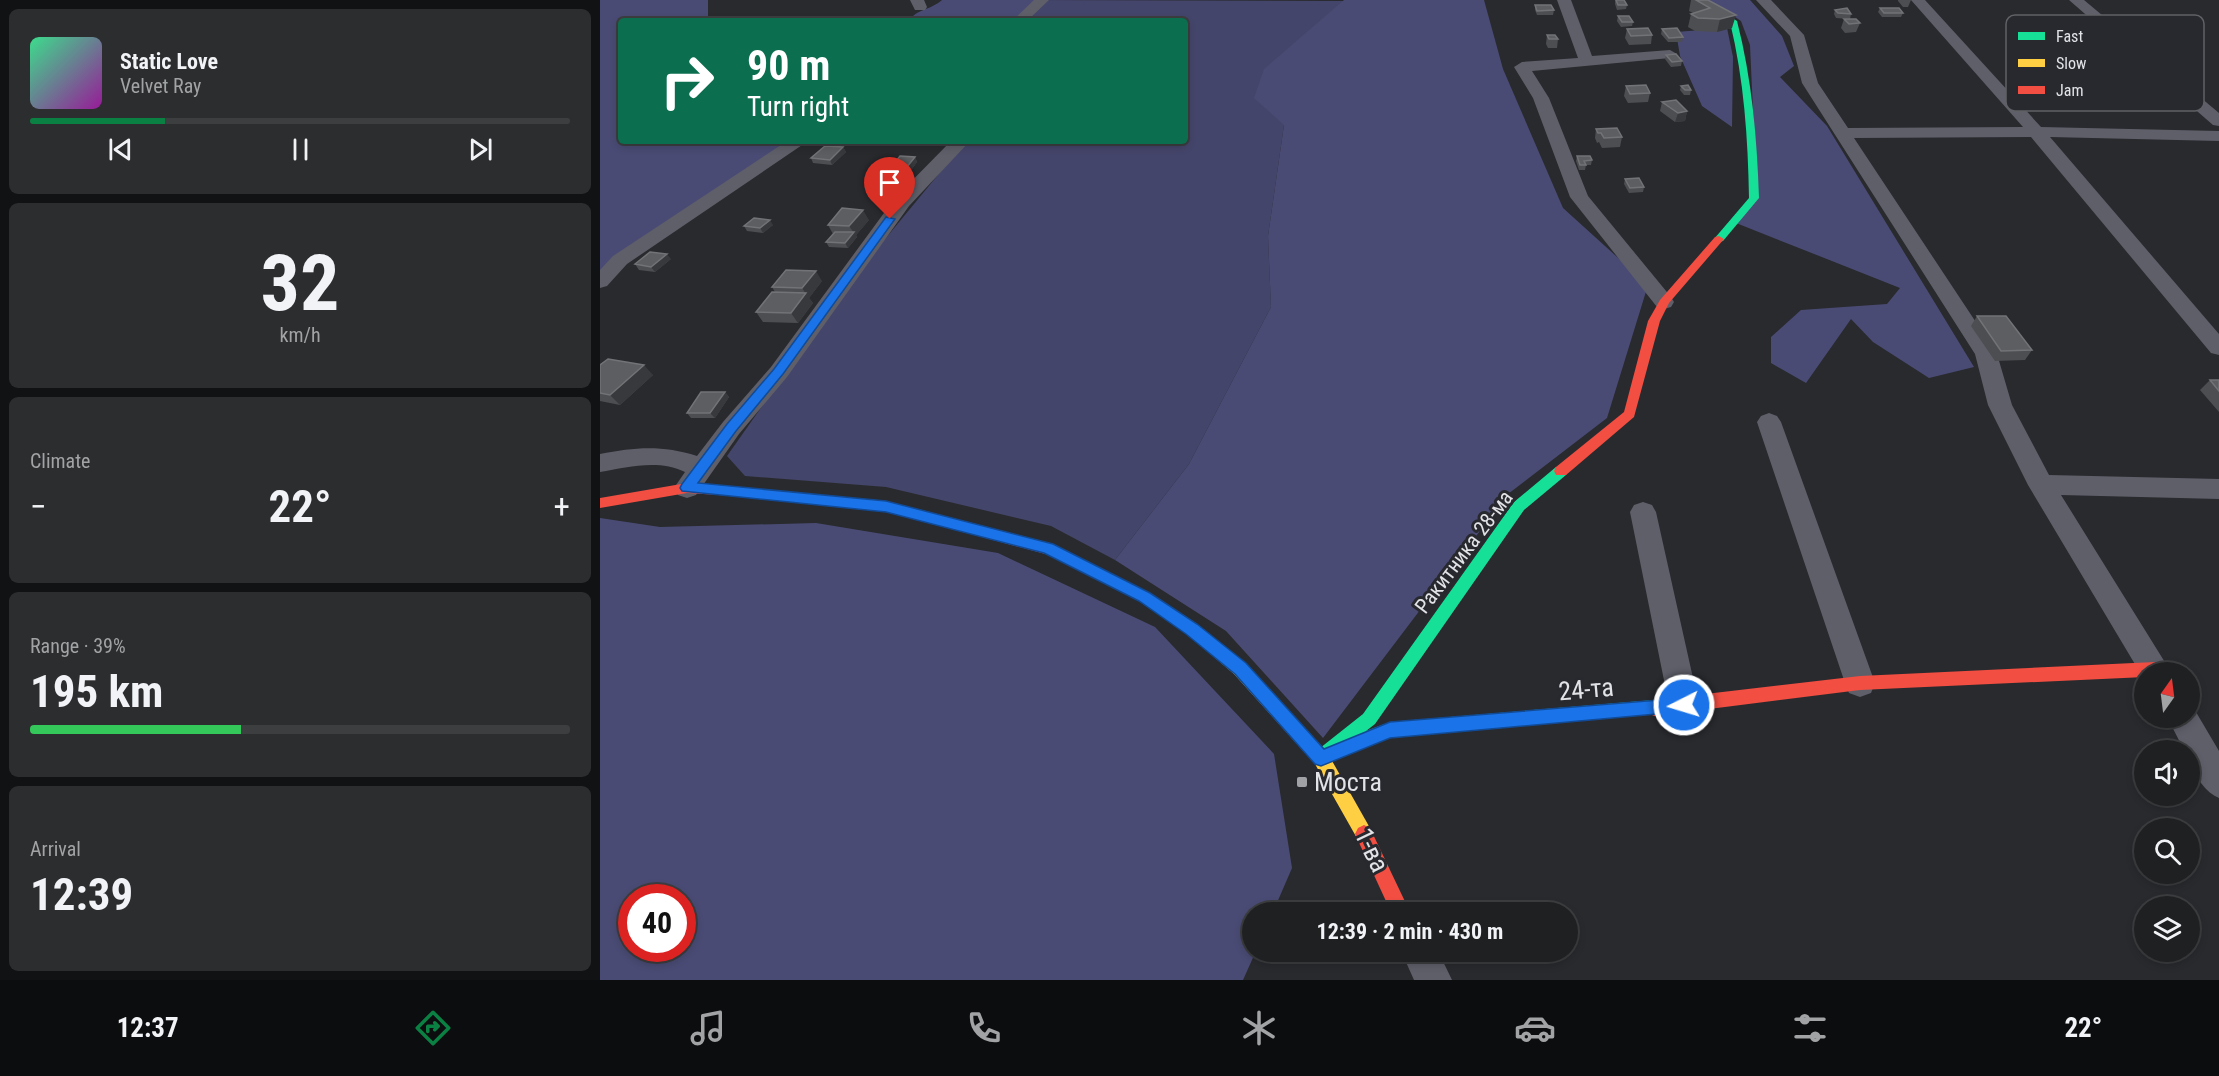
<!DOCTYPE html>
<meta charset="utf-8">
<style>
body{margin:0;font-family:"Roboto Condensed",sans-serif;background:#2c2d2f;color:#f1f3f6;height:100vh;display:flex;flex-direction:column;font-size:22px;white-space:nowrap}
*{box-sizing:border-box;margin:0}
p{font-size:20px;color:#a1a3a5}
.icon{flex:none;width:33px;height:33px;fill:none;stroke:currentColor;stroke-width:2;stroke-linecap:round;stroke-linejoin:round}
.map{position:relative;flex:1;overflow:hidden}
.details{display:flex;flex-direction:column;gap:9px;padding:9px;background:#111213;width:600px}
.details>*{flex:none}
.top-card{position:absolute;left:18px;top:18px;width:570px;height:126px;border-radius:6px;box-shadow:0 3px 9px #0003,0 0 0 2px #3c3e40;background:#0b6e4f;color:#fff;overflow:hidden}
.needle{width:39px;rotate:14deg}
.buttons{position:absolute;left:1534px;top:662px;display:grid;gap:12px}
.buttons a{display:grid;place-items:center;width:66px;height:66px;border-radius:50%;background:#1f2022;box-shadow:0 3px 9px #0003,0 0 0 2px #3c3e40;font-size:30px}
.speed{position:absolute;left:18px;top:884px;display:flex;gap:12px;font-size:30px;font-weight:700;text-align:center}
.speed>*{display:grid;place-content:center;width:78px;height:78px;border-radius:50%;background:#1f2022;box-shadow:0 3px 9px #0003,0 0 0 2px #3c3e40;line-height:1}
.speed .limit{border:9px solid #d22;background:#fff;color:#111}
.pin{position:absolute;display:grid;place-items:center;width:51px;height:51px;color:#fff;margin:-62px -26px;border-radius:50% 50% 50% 0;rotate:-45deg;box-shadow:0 0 6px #0007}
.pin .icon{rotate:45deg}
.me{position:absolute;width:66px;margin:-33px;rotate:265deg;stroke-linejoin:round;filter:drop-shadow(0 0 4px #0008)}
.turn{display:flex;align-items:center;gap:21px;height:126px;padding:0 30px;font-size:27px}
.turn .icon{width:78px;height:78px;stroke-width:2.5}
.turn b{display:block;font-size:42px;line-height:51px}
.big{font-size:45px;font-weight:700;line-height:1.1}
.details .widget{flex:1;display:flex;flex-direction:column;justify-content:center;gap:9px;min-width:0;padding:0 21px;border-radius:9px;background:#2c2d2f}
.details .dial{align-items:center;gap:0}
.dial b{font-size:78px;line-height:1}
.song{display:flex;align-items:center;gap:18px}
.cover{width:72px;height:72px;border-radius:9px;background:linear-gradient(135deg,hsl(150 70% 55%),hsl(300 70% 35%))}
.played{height:6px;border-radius:3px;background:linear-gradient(90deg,#0b8043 25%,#3c3e40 25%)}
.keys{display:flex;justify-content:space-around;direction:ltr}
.heat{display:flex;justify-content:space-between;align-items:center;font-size:33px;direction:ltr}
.charge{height:9px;border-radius:4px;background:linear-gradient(90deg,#34c759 39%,#3c3e40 0)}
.trip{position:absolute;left:642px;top:902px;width:336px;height:60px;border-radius:30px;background:#1f2022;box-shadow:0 3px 9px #0003,0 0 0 2px #3c3e40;font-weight:700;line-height:60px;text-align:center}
.tab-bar{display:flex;height:96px;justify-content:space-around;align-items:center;background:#0c0d0e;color:#a1a3a5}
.tab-bar .icon{width:42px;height:42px}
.tab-bar .active{color:#0b8043}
.tab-bar b{font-size:27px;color:#f1f3f6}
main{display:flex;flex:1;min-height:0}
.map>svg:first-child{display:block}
</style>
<main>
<section class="details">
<div class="widget">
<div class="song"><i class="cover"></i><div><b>Static Love</b><p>Velvet Ray</p></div></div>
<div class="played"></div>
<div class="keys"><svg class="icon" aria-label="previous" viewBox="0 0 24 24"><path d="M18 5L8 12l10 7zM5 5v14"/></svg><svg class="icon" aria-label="pause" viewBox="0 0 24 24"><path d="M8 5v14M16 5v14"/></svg><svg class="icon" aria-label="next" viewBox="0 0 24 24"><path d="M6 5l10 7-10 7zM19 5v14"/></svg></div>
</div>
<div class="widget dial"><b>32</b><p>km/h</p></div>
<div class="widget"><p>Climate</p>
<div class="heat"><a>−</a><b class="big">22°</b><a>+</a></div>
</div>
<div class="widget"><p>Range · 39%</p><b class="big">195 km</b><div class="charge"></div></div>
<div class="widget"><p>Arrival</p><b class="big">12:39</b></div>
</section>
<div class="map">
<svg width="1619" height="980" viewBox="0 0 1619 980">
<rect width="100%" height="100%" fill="#292a2e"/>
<path fill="#44456a" d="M437 0 745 1 684 125 668 236 671 307 589 464 515 560 451 526 286 487 145 476 127 456 248 284 366 141H585V21H418Z"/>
<path fill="#4a4b74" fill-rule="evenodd" d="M0 0H108V21H21V141H193L0 280Z
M342 0H437L418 21H309C316 9 331 10 342 0Z
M744 0H884L903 69 963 208 1048 285 1007 418 908 494 723 738 626 631 515 560 589 464 671 307 668 236 684 125 654 98 664 69Z
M1109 0H1150L1182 36 1194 66 1180 77 1227 126 1374 367 1329 378 1273 342 1251 319 1206 383 1171 363V337L1201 310 1287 304 1300 288 1136 223 1157 199 1150 45 1141 21Z
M1127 28 1133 57 1132 127 1102 106 1080 56 1076 32Z
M0 518 60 527 216 523 398 553 555 627 674 754 692 868 673 912H652V951H656L643 980H0ZM32 897H82V948H32Z"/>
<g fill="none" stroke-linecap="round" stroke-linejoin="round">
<path fill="#5f5f6a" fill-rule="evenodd" d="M310 0H324L327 7 325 10H315Z
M434 0H449L427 21H412Z
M957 0H971L992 56 1070 50 1077 54 1070 58 932 71 949 98 988 196 1071 297 1074 302 1071 307 1064 309 1057 307 970 197 933 98 914 67 922 62 978 58Z
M1156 0H1171L1204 35 1218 83 1248 128 1423 127 1311 0H1325L1441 127 1619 131V141L1450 137 1619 334V355L1611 353 1431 137 1254 138 1397 354 1412 405 1449 475 1619 479V499L1461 495 1571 672H1545V681L1428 485 1388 405 1375 354 1202 83 1190 36Z
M1469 0H1484L1619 113V126L1613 125Z
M187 141H208L27 264 7 286 0 288V270L13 256Z
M351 141H370L309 206 187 377 139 434 96 495 87 498 78 495 74 488 85 472C59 459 27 467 0 472V454C35 447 63 445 97 456L123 422 171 367 295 198Z
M1169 413 1177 416 1181 422 1275 683 1271 693 1260 697 1249 693 1245 683 1157 422 1161 416Z
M1043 502 1052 505 1056 512 1099 705 1095 715 1084 719 1073 715 1069 705 1030 512 1034 505Z
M1590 706 1593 707 1619 751V798C1602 791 1590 769 1590 750H1584L1567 717H1590Z
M801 951H838L852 980H814Z"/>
<path fill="#16e098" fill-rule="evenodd" d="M1096 0H1105L1137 21C1152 79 1157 138 1159 198L1123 241 1119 242 1114 239 1149 198C1148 138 1144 80 1130 22Z
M961 466 966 467 968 471 966 475 924 510 775 724 766 731 790 722 1054 700 1060 703 1062 708 1060 713 790 738 749 754 743 751 721 766 715 764 713 758 715 752 763 714 914 502 956 467Z"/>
<path fill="#ffcf43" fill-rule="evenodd" d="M449 543 550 593 597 624 646 664 727 752 770 828 773 834 770 840 764 843 758 840 715 764 634 674 587 634 540 601 444 553 442 549 444 545Z"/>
<path fill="#f24e42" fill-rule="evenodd" d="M1119 236 1124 239 1069 303 1060 321 1034 417 966 475H956L954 471 956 467 1024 412 1048 321 1060 300 1115 237Z
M87 483 286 501 449 543 454 545 456 549 454 553 449 555 286 511 150 497 87 493 0 508V498Z
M1555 662 1561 664 1563 669 1562 672H1545V677L1260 690 1054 716 1048 713 1046 708 1048 703 1054 700 1260 676Z
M764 825 770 828 810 912H791L755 834 758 828Z"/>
</g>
<path fill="#4d4e51" d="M1015 0H1024L1027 5 1026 9 1017 10 1015 4Z
M1091 0H1108L1132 28 1117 32 1095 31 1088 27 1091 14 1093 13 1089 11Z
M1298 0H1311L1308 7H1303L1298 1Z
M935 5 954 10 953 15H937L935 10Z
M1280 8 1303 13 1301 17H1282L1278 12Z
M1235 10 1251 14 1250 19 1236 18 1234 14Z
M1018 16 1033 22 1032 26 1021 27 1017 21Z
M1244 19 1260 23 1256 32 1245 33 1241 28Z
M1027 29 1052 35 1051 44 1029 45 1025 38Z
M1062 29 1083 37 1082 42H1068L1061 34Z
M947 35 958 39 957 48H948L946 44Z
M1066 55 1082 61 1081 66 1071 67 1065 59Z
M1026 86 1050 93 1048 102 1028 103 1024 96Z
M1081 86 1091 90 1090 95H1084L1080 90Z
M1062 102 1087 111 1085 121 1075 122 1060 111Z
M996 129 1022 137 1020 147 1002 148 999 142 997 143 995 138Z
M243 147 246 152 232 165 213 163 211 158Z
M977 156 992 160 991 165H986L985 170H979L976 161Z
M315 157 317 162 306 177 290 176 289 174H284L282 169Z
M1025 179 1044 187 1043 192 1029 193 1024 184Z
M269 220 256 235 257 237 248 248 229 247 226 242 233 234 228 225Z
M173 225 163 233 147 231 144 226Z
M71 259 55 272 39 270 35 264Z
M222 281 209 298 213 303 198 323 163 322 156 312 175 292 172 287Z
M1377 316 1432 350 1425 360 1395 361 1371 326Z
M0 365 53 375 20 405 0 401Z
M1610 380H1619V412L1600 390Z
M125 392 129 397 115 418H91L87 413Z"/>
<path fill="#38393c" d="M1136 15 1132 28 1117 32 1120 19Z
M1087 111 1085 121 1075 122 1078 113Z
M243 147 246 152 232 165 230 160Z
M315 157 317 162 306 177 303 172Z
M263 210 269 220 256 235 257 237 248 248 245 243 254 233 249 226Z
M170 220 173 225 163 233 160 228Z
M67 254 71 259 55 272 51 267Z
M216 271 222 281 209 298 213 303 198 323 191 313 206 294 202 288Z
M44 365 53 375 20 405 10 395Z
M125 392 129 397 115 418 110 413Z"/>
<path fill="#5d5e61" stroke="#727376" stroke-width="1.5" d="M1016 0H1024L1027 5H1018Z
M1096 0H1108L1136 15 1120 19 1098 18 1091 14 1110 8Z
M935 5H951L954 10 937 11Z
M1247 8 1251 14 1238 13 1235 10Z
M1280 8H1299L1303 13H1284Z
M1018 16H1029L1033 22H1022Z
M1244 19H1256L1260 23 1249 24Z
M1048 28 1052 35 1031 36 1027 29Z
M1077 28 1083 37 1069 38 1062 29Z
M947 35H955L958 39H949Z
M1076 54 1082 61 1072 62 1066 55Z
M1046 85 1050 93 1030 94 1026 86Z
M1088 85 1091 90H1085L1081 86Z
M1076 100 1087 111 1078 113 1062 102Z
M1017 128 1022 137 1004 138 1001 133H998L996 129Z
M225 146 243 147 230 160 211 158Z
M300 156 315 157 303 172 288 171 290 169H282L285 165H293Z
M977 156H990L992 160 984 161 986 165H980Z
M1039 178 1044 187 1030 188 1025 179Z
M242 208 263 210 249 226 228 225Z
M154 218 170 220 160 228 144 226Z
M235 232H254L245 243 226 242Z
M50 252 67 254 51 267 35 264Z
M186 270 216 271 202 288 172 287Z
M172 292 206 293 191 313 156 312Z
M1377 316H1406L1432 350 1401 351Z
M8 359 44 365 10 395 0 393V365Z
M1610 380H1619V391Z
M101 392H125L110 413H87Z"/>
<path fill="#1a73e8" stroke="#114b97" stroke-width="1.5" d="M286 217 295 219 183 374 136 431 98 483 286 501 453 544 550 593 597 624 646 663 724 749 790 722 1084 698 1090 700 1092 705 1090 711 790 738 721 766 715 764 635 674 586 634 539 601 444 553 286 512 82 491 80 488 82 484 127 424 174 369Z"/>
<rect fill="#a1a2a6" stroke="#28292f" stroke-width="2" x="696" y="776" width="12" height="12" rx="3"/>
<g text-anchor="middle" stroke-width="6" stroke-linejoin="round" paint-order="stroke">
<g font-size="21" fill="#e2e3e7" stroke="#28292f">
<text transform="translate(864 552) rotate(-53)" y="7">Ракитника 28-ма</text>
</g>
<g font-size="26" fill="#e2e3e7" stroke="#28292f">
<text transform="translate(986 689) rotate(-5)" y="9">24-та</text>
<text transform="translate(772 850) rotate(64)" y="9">1-ва</text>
</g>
<g font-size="26" fill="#e2e3e7" stroke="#28292f" text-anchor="start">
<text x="714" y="791">Моста</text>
</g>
</g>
<rect x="1406" y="15" width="198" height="96" rx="9" fill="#28292f" stroke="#606166" stroke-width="1.5"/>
<rect x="1418" y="32" width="27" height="8" fill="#16e098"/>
<rect x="1418" y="59" width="27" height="8" fill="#ffcf43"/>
<rect x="1418" y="86" width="27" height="8" fill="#f24e42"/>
<g font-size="16" fill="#e2e3e7">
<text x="1456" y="42">Fast</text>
<text x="1456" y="69">Slow</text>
<text x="1456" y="96">Jam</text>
</g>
</svg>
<div class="buttons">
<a><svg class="needle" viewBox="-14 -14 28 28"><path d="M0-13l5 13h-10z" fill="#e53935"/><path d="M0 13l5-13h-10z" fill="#a1a3a5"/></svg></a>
<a><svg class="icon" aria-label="sound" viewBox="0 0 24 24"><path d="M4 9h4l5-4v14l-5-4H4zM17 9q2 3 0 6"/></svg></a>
<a><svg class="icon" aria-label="search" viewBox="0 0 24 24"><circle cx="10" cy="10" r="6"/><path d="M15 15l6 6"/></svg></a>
<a><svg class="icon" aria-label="layers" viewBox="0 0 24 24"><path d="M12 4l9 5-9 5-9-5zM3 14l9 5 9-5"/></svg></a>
</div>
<div class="speed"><div class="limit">40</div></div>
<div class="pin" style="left:290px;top:219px;background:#d93025"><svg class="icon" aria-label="arrive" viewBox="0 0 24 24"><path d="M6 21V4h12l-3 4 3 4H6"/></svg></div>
<svg class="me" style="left:1084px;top:705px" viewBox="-20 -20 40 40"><circle r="17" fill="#1a73e8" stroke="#fff" stroke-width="3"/><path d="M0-11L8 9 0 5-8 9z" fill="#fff"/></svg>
<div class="trip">12:39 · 2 min · 430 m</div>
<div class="top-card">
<div class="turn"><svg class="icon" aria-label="right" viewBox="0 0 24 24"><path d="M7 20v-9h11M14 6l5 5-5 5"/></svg><div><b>90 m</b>Turn right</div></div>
</div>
</div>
</main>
<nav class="tab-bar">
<b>12:37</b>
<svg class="icon active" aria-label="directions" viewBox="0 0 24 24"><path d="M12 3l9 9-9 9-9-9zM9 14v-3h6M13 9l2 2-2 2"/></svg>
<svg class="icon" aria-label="music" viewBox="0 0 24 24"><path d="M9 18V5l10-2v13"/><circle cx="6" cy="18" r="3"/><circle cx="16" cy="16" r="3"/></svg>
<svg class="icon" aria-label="phone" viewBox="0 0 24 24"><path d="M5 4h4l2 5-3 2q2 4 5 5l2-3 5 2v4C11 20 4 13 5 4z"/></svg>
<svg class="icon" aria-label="climate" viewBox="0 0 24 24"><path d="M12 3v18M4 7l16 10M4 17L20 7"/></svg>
<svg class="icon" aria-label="car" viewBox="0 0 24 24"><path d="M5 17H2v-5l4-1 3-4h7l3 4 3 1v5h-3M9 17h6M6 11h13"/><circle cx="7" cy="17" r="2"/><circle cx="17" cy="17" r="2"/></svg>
<svg class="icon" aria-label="filters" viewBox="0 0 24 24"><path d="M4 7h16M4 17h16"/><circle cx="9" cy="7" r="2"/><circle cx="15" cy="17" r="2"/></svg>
<b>22°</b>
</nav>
